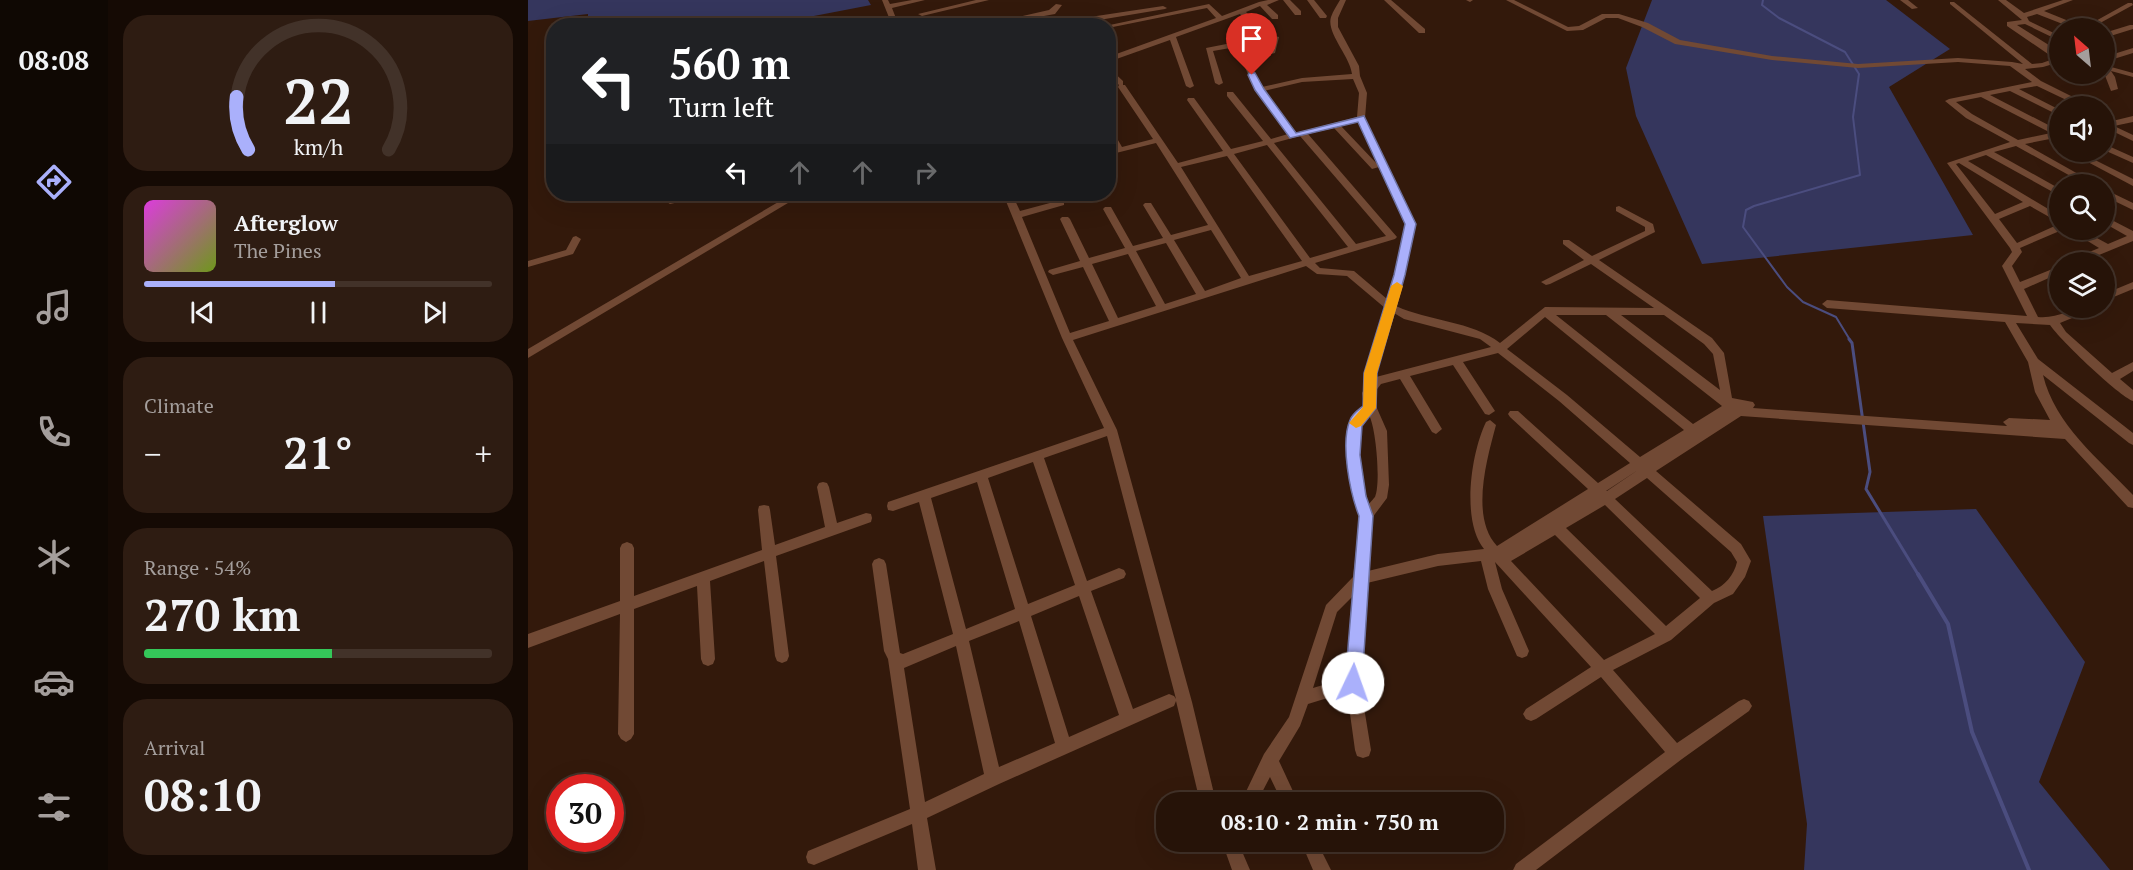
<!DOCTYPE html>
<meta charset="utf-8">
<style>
body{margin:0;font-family:"PT Serif",serif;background:#2e1c12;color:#f1f3f6;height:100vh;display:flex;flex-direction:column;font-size:22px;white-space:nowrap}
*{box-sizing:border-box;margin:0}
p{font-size:20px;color:#a49e9c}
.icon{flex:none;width:33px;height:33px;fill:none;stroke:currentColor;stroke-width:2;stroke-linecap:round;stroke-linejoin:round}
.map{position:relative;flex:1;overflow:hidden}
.drawer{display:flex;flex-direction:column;gap:15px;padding:15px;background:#150a04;width:420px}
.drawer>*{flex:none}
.guide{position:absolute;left:18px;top:18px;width:570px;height:183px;border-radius:24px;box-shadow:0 6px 24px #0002,0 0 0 2px #423229;background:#202124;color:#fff;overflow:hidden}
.needle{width:39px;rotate:332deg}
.controls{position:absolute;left:1521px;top:18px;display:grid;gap:12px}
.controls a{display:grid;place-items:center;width:66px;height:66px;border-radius:50%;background:#261308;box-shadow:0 6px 24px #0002,0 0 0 2px #423229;font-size:30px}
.speed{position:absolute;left:18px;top:774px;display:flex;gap:12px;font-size:30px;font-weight:700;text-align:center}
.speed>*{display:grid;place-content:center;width:78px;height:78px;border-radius:50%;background:#261308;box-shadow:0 6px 24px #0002,0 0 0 2px #423229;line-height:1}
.speed .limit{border:9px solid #d22;background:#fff;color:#111}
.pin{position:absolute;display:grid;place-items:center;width:51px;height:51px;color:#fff;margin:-62px -26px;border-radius:50% 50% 50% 0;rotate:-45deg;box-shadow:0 0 6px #0007}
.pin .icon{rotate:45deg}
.me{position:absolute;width:66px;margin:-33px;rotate:3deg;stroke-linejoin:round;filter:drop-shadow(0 0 4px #0008)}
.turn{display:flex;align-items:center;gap:21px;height:126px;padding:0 24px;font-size:27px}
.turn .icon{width:78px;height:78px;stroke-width:2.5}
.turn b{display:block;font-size:42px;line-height:51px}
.lanes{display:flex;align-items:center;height:57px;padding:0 24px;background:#0003;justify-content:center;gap:30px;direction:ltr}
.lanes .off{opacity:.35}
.big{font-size:45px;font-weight:800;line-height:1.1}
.drawer .tile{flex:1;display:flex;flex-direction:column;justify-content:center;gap:9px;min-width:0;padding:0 21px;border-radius:24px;background:#2e1c12}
.drawer .dial{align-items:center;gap:0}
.dial svg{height:156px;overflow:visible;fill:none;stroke:#423229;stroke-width:7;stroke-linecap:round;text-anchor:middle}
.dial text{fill:#f1f3f6;stroke:none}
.song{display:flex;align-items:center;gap:18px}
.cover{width:72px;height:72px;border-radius:9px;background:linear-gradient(135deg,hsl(300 70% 55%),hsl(80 70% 35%))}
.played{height:6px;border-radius:3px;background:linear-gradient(90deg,#aab0fb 55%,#423229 55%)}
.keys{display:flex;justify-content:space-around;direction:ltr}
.heat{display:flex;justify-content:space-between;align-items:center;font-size:33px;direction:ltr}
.charge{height:9px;border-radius:4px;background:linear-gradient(90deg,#34c759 54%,#423229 0)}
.trip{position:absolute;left:628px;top:792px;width:348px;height:60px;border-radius:24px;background:#261308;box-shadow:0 6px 24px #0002,0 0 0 2px #423229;font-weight:800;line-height:60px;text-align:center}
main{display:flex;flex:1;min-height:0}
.tab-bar{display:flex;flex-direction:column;width:108px;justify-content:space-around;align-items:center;background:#0f0803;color:#a49e9c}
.tab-bar .icon{width:42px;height:42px}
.tab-bar .current{color:#aab0fb}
.tab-bar b{font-size:27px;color:#f1f3f6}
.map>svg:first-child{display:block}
</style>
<main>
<nav class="tab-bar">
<b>08:08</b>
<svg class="icon current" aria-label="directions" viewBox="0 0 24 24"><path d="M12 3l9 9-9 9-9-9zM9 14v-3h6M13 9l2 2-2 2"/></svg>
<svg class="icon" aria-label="music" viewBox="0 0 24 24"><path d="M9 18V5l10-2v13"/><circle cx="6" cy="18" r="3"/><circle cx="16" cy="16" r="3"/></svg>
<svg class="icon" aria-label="phone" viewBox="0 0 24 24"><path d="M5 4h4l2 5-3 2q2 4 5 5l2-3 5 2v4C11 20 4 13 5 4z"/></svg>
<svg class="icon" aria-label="climate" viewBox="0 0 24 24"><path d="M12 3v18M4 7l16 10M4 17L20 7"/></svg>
<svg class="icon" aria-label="car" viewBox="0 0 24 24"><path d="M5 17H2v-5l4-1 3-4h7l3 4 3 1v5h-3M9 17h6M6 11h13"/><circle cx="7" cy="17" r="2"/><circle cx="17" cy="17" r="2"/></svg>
<svg class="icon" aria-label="filters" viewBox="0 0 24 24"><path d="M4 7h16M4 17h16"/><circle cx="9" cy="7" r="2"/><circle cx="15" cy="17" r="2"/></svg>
</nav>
<section class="drawer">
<div class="tile dial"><svg viewBox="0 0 100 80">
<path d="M14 69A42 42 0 1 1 86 69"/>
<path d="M14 69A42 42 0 0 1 8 42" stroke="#aab0fb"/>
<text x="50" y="56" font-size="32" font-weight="700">22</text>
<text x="50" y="72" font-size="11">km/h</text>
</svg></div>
<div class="tile">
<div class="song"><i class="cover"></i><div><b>Afterglow</b><p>The Pines</p></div></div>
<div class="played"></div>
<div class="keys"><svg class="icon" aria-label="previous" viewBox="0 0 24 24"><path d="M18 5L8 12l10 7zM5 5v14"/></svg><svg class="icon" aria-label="pause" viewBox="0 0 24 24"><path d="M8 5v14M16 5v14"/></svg><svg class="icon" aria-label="next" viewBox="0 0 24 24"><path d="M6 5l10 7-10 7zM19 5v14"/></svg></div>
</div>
<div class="tile"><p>Climate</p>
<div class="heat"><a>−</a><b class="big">21°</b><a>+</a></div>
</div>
<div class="tile"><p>Range · 54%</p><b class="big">270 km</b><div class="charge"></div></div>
<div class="tile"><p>Arrival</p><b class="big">08:10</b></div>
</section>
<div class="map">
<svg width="1605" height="870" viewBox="0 0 1605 870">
<rect width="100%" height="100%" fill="#33190b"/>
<path fill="#35365d" d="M0 0H340L343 5 239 25 60 26V14L0 21Z
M1124 0H1358L1422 49 1361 87 1445 235 1174 264 1108 116 1098 68Z
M1448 509 1557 662 1511 782 1582 870H1276L1279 824 1235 516Z"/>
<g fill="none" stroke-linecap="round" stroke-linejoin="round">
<path stroke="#4b4d7f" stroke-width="2" d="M1235 0 1234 5 1251 18 1317 52 1331 74 1325 117 1332 175 1226 206 1218 210 1215 227 1259 287 1275 302 1308 317 1322 340"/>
<path stroke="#4b4d7f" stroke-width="3" d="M1321 339 1324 343 1342 472 1338 489 1391 576"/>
<path stroke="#4b4d7f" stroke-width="4" d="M1390 574 1420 624 1444 732 1501 870"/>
<path fill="#714934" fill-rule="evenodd" d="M354 0H360L362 4 384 0H397L364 8 371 26H364L363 24 339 26 362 20Z
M448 0H461L394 16 390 14Z
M740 0H751L739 5 750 15V19H744L732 6 718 12 739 34 751 37 747 53 731 57 727 55 740 51 744 40 742 39 714 45 734 87 774 78 824 74C822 56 798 33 803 17 805 11 809 5 812 0H818L810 18V27L831 66 832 76 839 93 837 118 887 224 877 275 868 306C900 321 944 321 972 343L1017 307 1126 308 1063 264 1022 284 1018 285 1013 282 1056 260 1035 244V240H1041L1064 256 1117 231V227L1088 211V207L1091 206 1125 224 1127 232 1071 260 1184 338 1196 353 1204 398 1225 402 1227 405 1225 408 1479 426 1475 422 1481 418 1522 420 1507 392 1500 362 1477 322 1299 308 1294 304 1299 300 1499 316 1474 266 1484 252 1482 248 1419 163 1482 142 1438 118 1417 101 1421 99 1504 82 1482 66 1430 62 1330 68 1244 60 1147 44 1114 27 1090 18H1078L1055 30 1039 31 978 0H986L1040 27 1051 26 1074 14H1091L1120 23 1152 40 1244 56 1330 64 1430 58 1484 62 1495 64 1422 4V2H1426L1504 64 1514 63 1531 57 1520 54 1479 26V22L1494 20 1470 0H1478L1496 13 1535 0H1545L1516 11 1553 26V28H1545L1509 14 1499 17 1501 21 1532 36V41L1497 24 1489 25 1532 52V62L1515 67 1497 69 1513 81 1559 104 1560 106H1551L1509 86 1491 89 1532 110V116L1482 91 1462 95 1532 131V137L1497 144 1568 184H1557L1488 146 1466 152 1532 189V196L1458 155 1440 161 1532 216V223L1502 206 1471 219 1489 243 1529 225 1532 224V230H1534L1492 248 1494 252 1484 266 1492 282 1532 266V273L1496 289 1510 317C1529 319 1543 308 1562 308L1561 311 1532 323 1538 332 1584 373 1605 362V371L1592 379 1605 390V401C1591 396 1532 340 1522 325L1488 323 1510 359 1605 433V445L1601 443 1515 375C1527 425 1571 459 1605 495V508L1600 507 1537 439 1213 416 1128 471 1213 544 1223 561 1217 577 1205 594 1186 603 1143 640 1085 670 1149 743 1211 701 1216 699 1221 701 1224 706 1221 711 1154 759 1008 870H985L988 864 1137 752 1073 677 1008 719 1003 721 998 719 995 714 998 709 1063 667 967 562 974 589 1001 651 999 656 994 658 989 656 960 589 953 561 910 566 839 583 832 683 843 750 841 756 835 758 829 756 827 750 819 692 780 704 772 726 751 761 770 802H754L742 777 729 802H713L736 754 761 717 798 605 825 577 832 516 825 496 819 455 822 420 836 405 834 393 838 386 836 373 857 308 819 276 789 274 778 266 545 340 589 430 664 702 688 802H672L648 701 646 706 471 784 399 818 408 870H390L384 824 286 865 280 863 278 857 280 851 382 809 360 659 356 651 344 564 346 560 351 558 356 560 358 564 372 653 375 654 425 634 391 502 365 511 360 510 359 506 360 502 576 428 534 338 475 194H484L492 211 533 200 536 201V205L494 217 542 333 581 321 555 267 525 275 520 272 521 270 552 261 532 219 534 217H540L542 219 561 258 597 248 575 209 577 207H583L605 246 635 238 615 205 617 203H623L643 235 680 225 628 143 580 155V150L587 149 580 138V128H583L594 147 625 139 590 87 591 85 580 74V67L595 81V85H597L650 163 695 151 659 100 660 98H666L703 149 735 141 699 96V92H705L743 139 760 134 727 90 708 47 685 51 695 83 691 85 687 83 678 48 734 37 712 14 648 37 666 86 662 88 658 86 642 40 580 62V57L688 18 679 8 580 28V26H577L681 4 694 16 731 2ZM825 79 831 93 829 117 767 133 736 91 774 82ZM1453 97 1523 133 1490 140 1444 114 1428 102ZM830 121 851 166 813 126ZM806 128 844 169 851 167 877 224 867 275 859 299 826 271 792 268 787 263 867 239 869 237 780 134ZM772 136 858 236 828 244 746 143ZM739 145 820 247 782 258 706 154ZM699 156 774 261 721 276 653 167ZM1431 163 1495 202 1467 214 1428 164ZM683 230 713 278 677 291 646 240ZM638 243 668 294 637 304 608 251ZM600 254 628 306 590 318 564 264ZM866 313 876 319 952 339 963 347 848 377ZM1028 315H1078L1194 406 1165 424ZM1093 315H1136L1176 344 1185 354 1192 390ZM1017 317 1156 430 1112 457 1039 395 979 349ZM970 353 1031 401 1102 463 1070 483 990 411H982L980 414 982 417 1060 489 969 546C942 517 959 459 968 425L962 420 958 422C943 453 933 521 956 549L910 554 840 571 844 518 859 498 861 485 859 431 848 406 846 393 853 384 872 379 904 432 908 434 914 429 882 376 925 365 957 414 961 415 967 411 935 362ZM841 415C848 428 853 483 847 497 846 498 841 504 840 505L831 455 834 422ZM579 436 648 699 646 696 641 694 605 709 563 591 596 578 598 574 596 570 591 568 559 581 516 458ZM505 462 547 585 500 604 460 478ZM1110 470 1079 491H1078ZM1119 478 1203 552 1209 562C1206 575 1197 586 1184 591L1087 499ZM449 482 487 609 438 629 403 498ZM1077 505 1172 598 1138 626 1038 528ZM1027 535 1127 634 1076 660 983 561ZM551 596 591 715 541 737 503 616ZM824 597 818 678 785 688 809 612ZM491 621 527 743 471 767 441 641ZM428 646 456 774 397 802 376 668Z
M755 0H762L773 11V15H767Z
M779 0H786L799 16 798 18H792Z
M856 0H863L897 29V33H891Z
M938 0H945L942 2Z
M1372 0H1380L1390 8 1384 9Z
M1600 3H1604L1605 5 1563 28H1555Z
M528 4 534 5 527 14 516 16 467 26H450L521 10Z
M635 6 639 8 637 9 553 23 502 26Z
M1602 25H1605V29L1576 38V33Z
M1605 48V53L1576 62V57Z
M1576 65 1605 73V77L1583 71 1587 77 1590 89 1583 91 1576 73Z
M1605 116V122L1586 126 1605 135V141L1576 127V123Z
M1576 144 1605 157V163L1576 150Z
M1541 152H1551L1605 179V186Z
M1576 189 1605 203V210L1576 196Z
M100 194H116L111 197 102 196Z
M135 194H144L146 197 165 194H181L179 196 142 204 137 201Z
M264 194H275L0 358V349Z
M1576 216 1605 231V241L1554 262H1541L1542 260 1571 248 1545 232 1544 230H1554L1580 244 1599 236 1576 223Z
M48 236 53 239 45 254 0 267V261L38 250 45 237Z
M1605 282V289L1576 301V294Z
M295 482 299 483 301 487 309 523 338 513 343 514 344 518 343 522 248 556 261 656 259 661 254 663 249 661 247 656 236 561 182 581 187 659 185 664 180 666 175 664 173 659 169 586 106 609V734L103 739 98 742 93 739 90 734 92 614 0 648V634L92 601V548L94 544 99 542 104 544 106 548V596L234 550 230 510 231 506 236 505 241 506 242 510 247 545 297 527 289 487 291 483Z
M694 842H710L722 870H704Z
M773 842H789L803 870H785Z"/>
</g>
<path fill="#aab0fb" stroke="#6e72a3" stroke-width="1.5" d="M721 73H727L736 89 768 133 836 116 888 224 877 275 849 373 848 408 834 426 832 455 838 496 845 516 834 683 831 688 825 691 819 688 817 683 831 516C822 493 812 443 822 420 824 414 830 410 835 406L836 373 866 275 877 224 830 122 762 138 727 90 720 75Z"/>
<path fill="#f59e0b" d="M869 282 875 286 849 373 848 408 833 426 828 428 821 423 835 407 836 373 863 286Z"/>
</svg>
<div class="controls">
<a><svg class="needle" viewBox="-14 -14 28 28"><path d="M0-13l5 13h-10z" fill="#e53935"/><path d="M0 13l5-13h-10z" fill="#a49e9c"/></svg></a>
<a><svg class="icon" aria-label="sound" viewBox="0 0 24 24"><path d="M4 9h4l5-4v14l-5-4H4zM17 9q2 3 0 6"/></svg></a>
<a><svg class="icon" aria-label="search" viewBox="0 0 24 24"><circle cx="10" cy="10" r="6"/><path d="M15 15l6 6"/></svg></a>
<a><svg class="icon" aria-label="layers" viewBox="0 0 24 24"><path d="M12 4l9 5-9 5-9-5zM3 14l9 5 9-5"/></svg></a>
</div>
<div class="speed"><div class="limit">30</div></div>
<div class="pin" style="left:724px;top:75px;background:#d93025"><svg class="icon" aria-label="arrive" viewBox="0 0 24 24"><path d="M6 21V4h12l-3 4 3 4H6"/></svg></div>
<svg class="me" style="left:825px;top:683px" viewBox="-20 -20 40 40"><circle r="19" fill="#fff"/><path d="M0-13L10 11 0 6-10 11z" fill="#aab0fb"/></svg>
<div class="trip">08:10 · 2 min · 750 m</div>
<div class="guide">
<div class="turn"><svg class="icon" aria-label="left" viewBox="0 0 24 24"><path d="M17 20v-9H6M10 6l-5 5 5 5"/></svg><div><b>560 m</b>Turn left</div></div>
<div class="lanes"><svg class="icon" aria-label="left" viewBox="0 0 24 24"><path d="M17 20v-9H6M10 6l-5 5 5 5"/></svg><svg class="icon off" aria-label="ahead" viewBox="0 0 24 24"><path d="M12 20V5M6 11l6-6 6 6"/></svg><svg class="icon off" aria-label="ahead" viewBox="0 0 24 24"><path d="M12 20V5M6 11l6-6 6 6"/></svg><svg class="icon off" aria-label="right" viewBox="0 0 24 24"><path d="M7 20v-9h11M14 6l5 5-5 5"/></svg></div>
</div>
</div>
</main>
